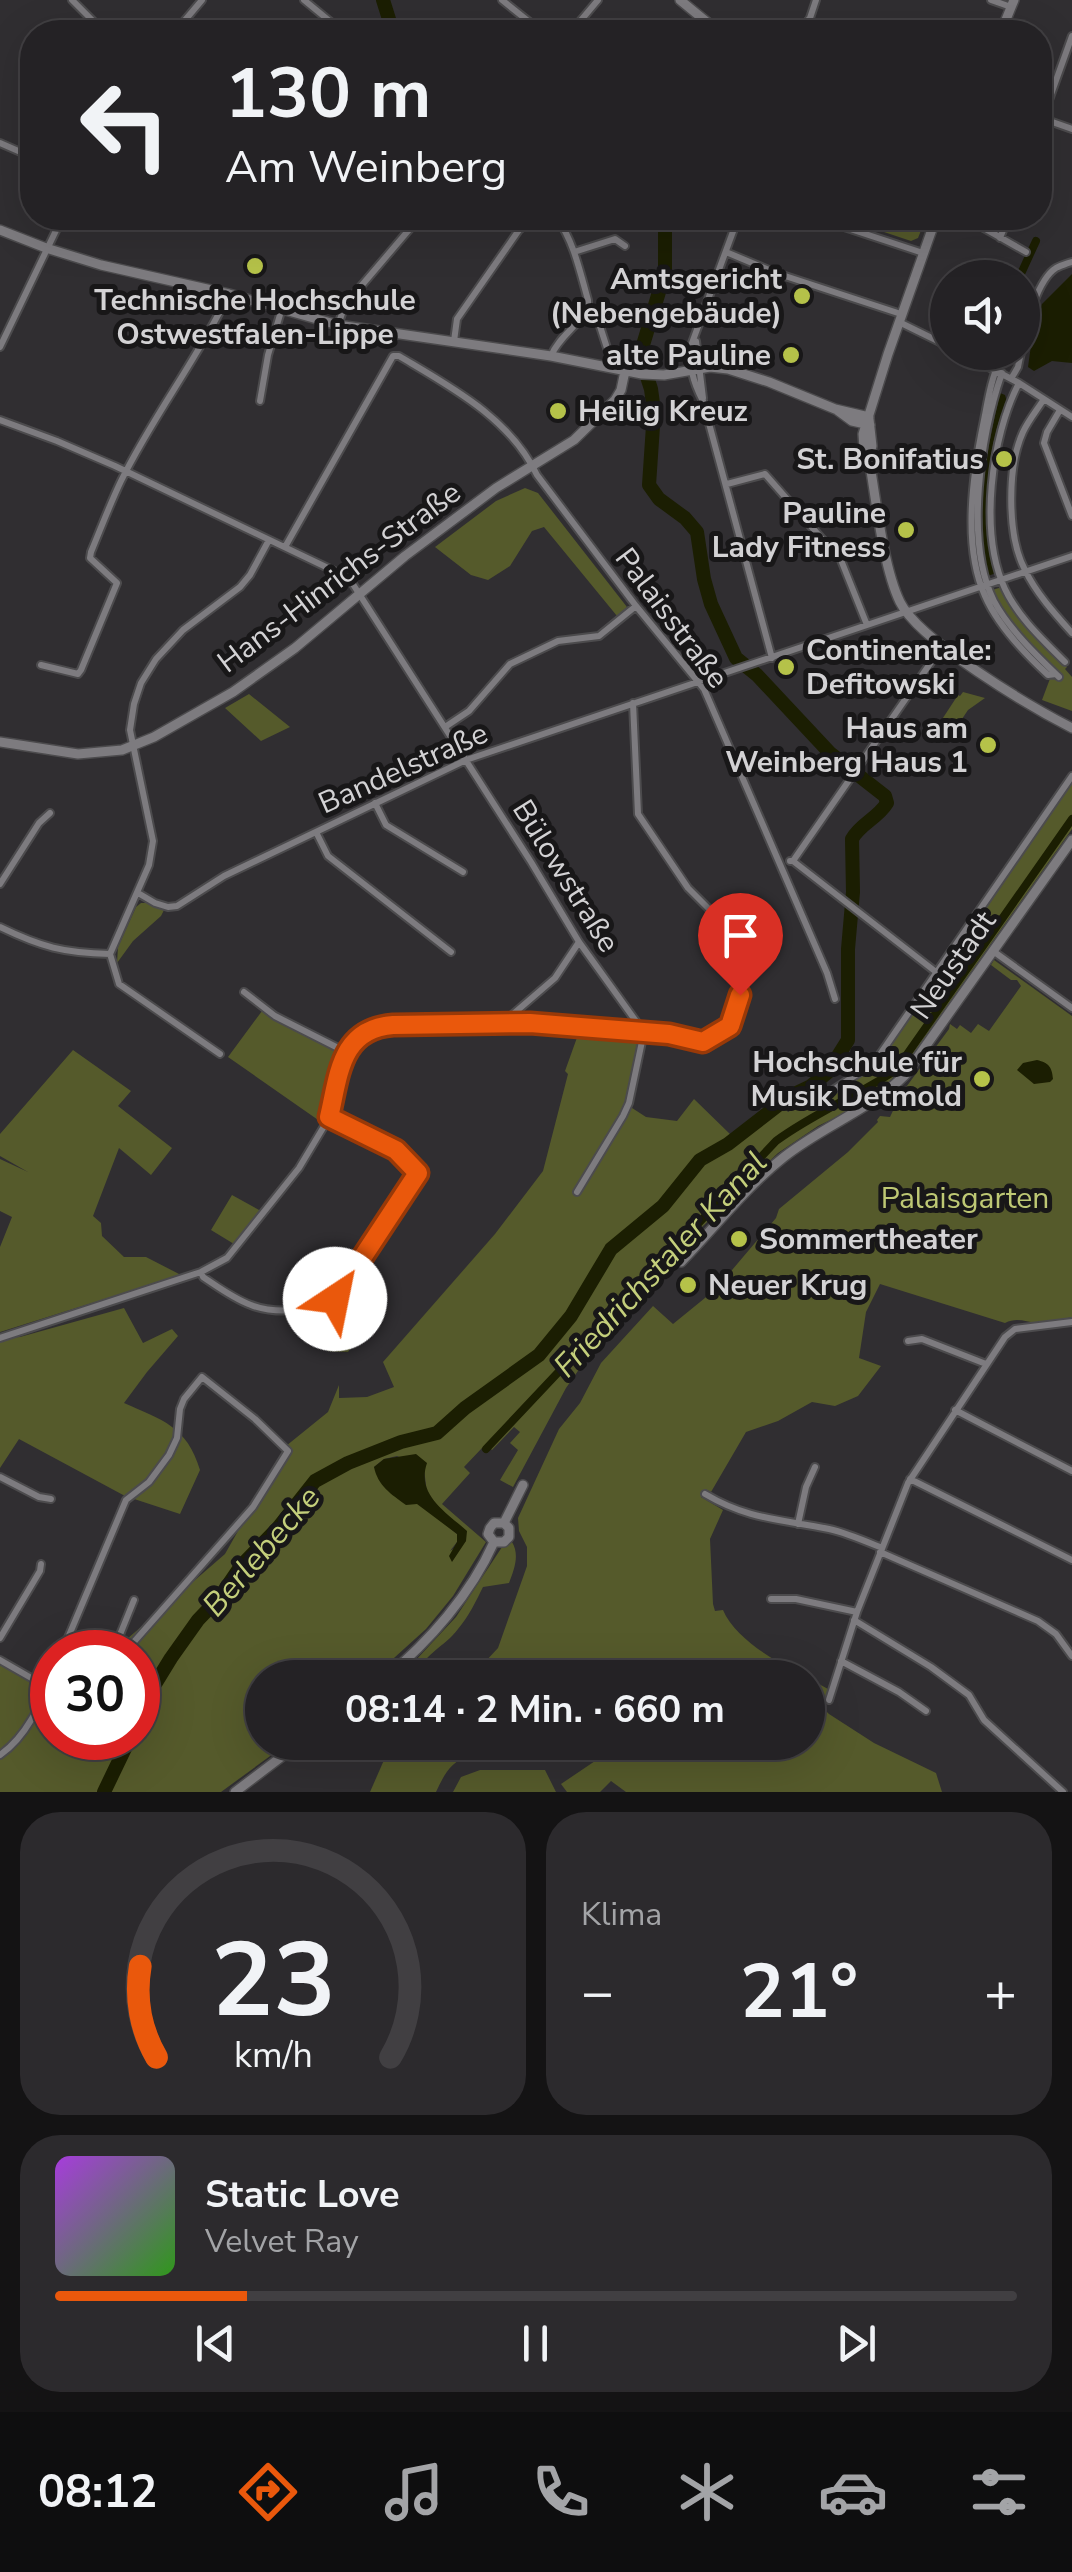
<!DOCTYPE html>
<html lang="de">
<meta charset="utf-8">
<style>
body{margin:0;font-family:"Nunito Sans",sans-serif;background:#2c2a2d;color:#f1f3f6;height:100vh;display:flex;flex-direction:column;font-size:38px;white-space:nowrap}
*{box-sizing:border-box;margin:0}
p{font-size:32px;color:#a3a4a7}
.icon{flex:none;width:55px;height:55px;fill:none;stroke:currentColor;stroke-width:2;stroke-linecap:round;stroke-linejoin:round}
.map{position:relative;height:1792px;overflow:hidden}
.panel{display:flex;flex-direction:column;gap:20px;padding:20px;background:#141314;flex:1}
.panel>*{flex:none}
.hud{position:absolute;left:20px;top:20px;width:1032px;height:210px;border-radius:40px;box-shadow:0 10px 40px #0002,0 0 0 2px #413f42;background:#242225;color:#f1f3f6;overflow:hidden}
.controls{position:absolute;left:930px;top:260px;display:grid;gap:20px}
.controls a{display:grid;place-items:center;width:110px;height:110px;border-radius:50%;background:#242225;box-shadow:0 10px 40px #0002,0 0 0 2px #413f42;font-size:50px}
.speed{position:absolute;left:30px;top:1630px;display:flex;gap:20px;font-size:50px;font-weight:700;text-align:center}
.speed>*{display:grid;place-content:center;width:130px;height:130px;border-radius:50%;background:#242225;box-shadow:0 10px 40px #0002,0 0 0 2px #413f42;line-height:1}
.speed .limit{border:15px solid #d22;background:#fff;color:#111}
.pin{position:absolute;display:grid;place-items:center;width:85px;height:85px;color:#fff;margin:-102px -42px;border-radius:50% 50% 50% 0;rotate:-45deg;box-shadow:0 0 10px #0007}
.pin .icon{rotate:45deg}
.me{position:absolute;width:110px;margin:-55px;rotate:34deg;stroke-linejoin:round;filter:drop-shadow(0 0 8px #0008)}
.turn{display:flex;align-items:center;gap:35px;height:210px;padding:0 40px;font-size:45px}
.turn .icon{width:130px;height:130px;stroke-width:2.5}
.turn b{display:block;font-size:70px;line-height:85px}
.big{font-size:75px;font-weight:700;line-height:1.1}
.panel .card{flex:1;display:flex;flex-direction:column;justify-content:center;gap:15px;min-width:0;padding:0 35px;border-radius:40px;background:#2c2a2d}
.panel .dial{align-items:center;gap:0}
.dial svg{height:260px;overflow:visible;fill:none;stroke:#413f42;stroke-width:7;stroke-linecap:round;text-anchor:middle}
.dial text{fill:#f1f3f6;stroke:none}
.song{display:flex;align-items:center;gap:30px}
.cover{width:120px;height:120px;border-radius:15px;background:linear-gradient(135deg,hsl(280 70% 55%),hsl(110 70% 35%))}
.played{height:10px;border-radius:5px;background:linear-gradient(90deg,#ea580c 20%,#413f42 20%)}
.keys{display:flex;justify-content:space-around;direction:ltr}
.heat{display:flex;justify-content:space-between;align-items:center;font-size:55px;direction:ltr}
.panel .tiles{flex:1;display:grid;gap:20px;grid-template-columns:1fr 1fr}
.card:last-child{grid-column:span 2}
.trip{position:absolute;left:245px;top:1660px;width:580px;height:100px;border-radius:50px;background:#242225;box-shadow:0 10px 40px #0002,0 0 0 2px #413f42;font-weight:700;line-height:100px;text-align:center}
.dock{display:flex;height:160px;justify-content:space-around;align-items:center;background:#0e0e0f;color:#a3a4a7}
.dock .icon{width:70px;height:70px}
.dock .on{color:#ea580c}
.dock b{font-size:45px;color:#f1f3f6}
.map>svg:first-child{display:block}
</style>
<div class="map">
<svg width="1072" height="1792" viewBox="0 0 1072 1792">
<rect width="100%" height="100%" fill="#302e31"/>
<path fill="#555a2b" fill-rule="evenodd" d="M886 218H926L918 238 911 241 881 231Z
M525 488 538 493 627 607 617 616 544 527 532 531 510 566 488 580 471 575 435 547 496 501Z
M1002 587 1050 650 1067 667 1065 669 1072 677V711L1042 700 1051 676C1027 650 1002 625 986 592Z
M963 692 985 698 968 710 960 722 937 727 958 695 960 696Z
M249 694 290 727 261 741 225 708Z
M1072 782V829L905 1065 881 1090 857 1107 818 1126 778 1153 702 1227 638 1298 580 1368 566 1388 513 1487 500 1480 518 1450 510 1443 520 1432 514 1427 492 1450 490 1448 487 1452 482 1448 464 1467 470 1473 442 1504 486 1542 453 1596 426 1629 373 1677 262 1678V1742L288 1743 221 1792H0V1664L52 1691V1738H138V1652H112L225 1554 286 1446 328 1412 339 1385V1398L367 1397 394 1387 383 1362 495 1234 543 1171 568 1074 565 1071 579 1032 641 1037 629 1106 646 1117 677 1121 694 1099 732 1136 778 1100 788 1112 873 1062ZM397 1456 424 1469 427 1493 466 1541 450 1551 457 1542V1534L374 1467 384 1459Z
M141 903H147L164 910 161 916 133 941 117 963 118 947 136 907Z
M994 960 1072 1016V1317C1061 1320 1049 1323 1038 1323 1025 1322 1017 1317 1005 1323L880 1284 866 1312 859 1358 881 1366 858 1396 835 1406 812 1402 778 1421 746 1432 711 1492 705 1489 701 1497 723 1510 710 1539 713 1604 715 1611 723 1610C735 1639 779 1664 806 1677L470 1678 498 1648 527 1566V1547L519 1531 518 1518 559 1429 580 1403 601 1363 653 1306 673 1324 716 1289 776 1218 779 1209 848 1152 878 1122 877 1120 880 1116 890 1117 901 1094 949 1029 950 1024 957 1029 960 1025 971 1033 978 1024 989 1031 1021 986 1017 980H1011L991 965Z
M262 1011 279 1023 341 1052 322 1100 321 1122 228 1057Z
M73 1050 131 1091 118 1106 172 1148 151 1175 119 1148 93 1216 101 1223 102 1236 124 1257H146L181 1275 0 1332V1247L12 1217 0 1211V1159L28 1172 0 1156V1134Z
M232 1195 261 1211 234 1244 211 1230Z
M333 1305 362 1332 348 1352 327 1351 337 1325 331 1307Z
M124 1308 143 1343 172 1329 178 1336 147 1372 124 1403C162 1420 187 1426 200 1470L180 1514 125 1496 19 1439 0 1468V1338L20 1337Z
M512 1542C520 1555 514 1570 509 1583L483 1587C476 1601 469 1616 458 1629 446 1646 420 1656 417 1677H402L401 1676 456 1617 504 1544Z
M808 1678 828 1689 823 1708 829 1714 874 1743 936 1773 942 1792H626L611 1781 600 1792H567L561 1784 598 1759 597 1752 634 1746 667 1755 651 1743 808 1742Z
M395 1742H599V1743L538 1758 471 1756C451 1760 444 1775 436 1792H370L384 1760Z
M480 1770H545L556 1792H453L461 1777Z"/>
<path fill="#1b1e02" d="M1072 274V363L1052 361 1034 371 1028 367 1033 331 1042 304Z
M1000 393 1005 395 1007 402C987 438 979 535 996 573L988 576C972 516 987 452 1000 393Z
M1037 1060C1049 1063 1052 1067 1053 1079L1050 1082 1034 1084 1017 1070 1023 1063Z
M416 1454 427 1463C416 1495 446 1512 467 1531L466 1541 452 1562 449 1556 457 1542V1534L417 1504 406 1505C391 1494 378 1486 374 1467L384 1459Z"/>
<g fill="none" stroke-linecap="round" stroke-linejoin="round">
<path stroke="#1b1e02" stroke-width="2.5" d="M747 1164 749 1167"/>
<path stroke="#1b1e02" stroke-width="8" d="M1019 278 1036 241
M486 1449 776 1141C814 1113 857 1096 896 1070L1072 819"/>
<path stroke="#1b1e02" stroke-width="14" d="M383 0 393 32
M138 1720 152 1689 171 1658 198 1620 220 1597 241 1566 277 1529 315 1481 348 1463 401 1442 437 1433 465 1408 539 1355 571 1316 611 1249 663 1206 700 1160 728 1144 790 1096 811 1086 828 1072 848 1040V949L853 892 852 839C860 824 878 818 887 803L885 796 830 753 757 675 736 658 711 604 704 579 697 532 685 518 659 499 649 485 654 411 651 389 640 355 665 272V227L659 218
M104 1792 130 1738"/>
<path stroke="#484749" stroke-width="6" stroke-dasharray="6 3" stroke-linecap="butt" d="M862 545 876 541"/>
<defs>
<path id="street" d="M72 0 104 32
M304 0 343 32
M502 0 542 32
M991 0 1011 7
M809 21 816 0
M175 32 202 0
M571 32 598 0
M1041 118 1072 129
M1040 125 1072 36
M0 143 32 157
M557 218C574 242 580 272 588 300V307
M738 218 692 343C688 365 693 382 703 401L772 658
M817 218 923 253
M966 218 1026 252
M1000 238 1008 218
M574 252 615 239 625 246
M726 252 776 273 901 314
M588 307 597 317 607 348
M899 322 948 346
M338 325 345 305 419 218
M454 341 457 319 519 230 533 218
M696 341 703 398
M1022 344C1026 324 1038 279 1056 268 1057 267 1071 262 1072 262
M0 347 62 218
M960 352 1019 383 1072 417
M551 356C559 336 579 326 588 307
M1000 360C991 379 988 400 984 420 973 473 962 545 985 596 998 626 1024 653 1048 675L1056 674
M1002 373C981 434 964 542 994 601 1009 629 1036 655 1059 677
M1011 379 1018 367 1021 352
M1019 383C991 437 979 533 1005 589 1018 617 1043 640 1065 662
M1044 399C1037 410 1028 421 1023 432 1007 467 1007 536 1025 570 1036 593 1055 614 1072 633
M260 401 268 355 282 308
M1060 410 1047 432 1044 443 1072 516
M0 420 57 441 115 466 349 578 531 862 579 942 643 1031
M727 484 765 474 831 549 837 550 862 545
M285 547 393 356H399C451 387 510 418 537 475L636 606 704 689 827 973 835 999
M837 550 867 625
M41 665 78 674 81 670 117 583 90 558 91 552C101 528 110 504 121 481 153 416 198 358 229 294
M445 727 469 711 510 664 558 641 599 636 636 606
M375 803 386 825 463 872
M316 832 328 856 451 952
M790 861H793L936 972
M793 861 943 645
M0 884 39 823 50 813
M138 893 155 903 168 907 177 906 224 876 466 760 1072 556
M0 927C41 947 64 953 110 954
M993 951 1072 1008
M244 992 275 1016 348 1053
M509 1023 512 1015 555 978 579 942
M220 1054 119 984 110 954 149 865 153 841 130 730 134 704 141 683 156 659 183 630 240 587 250 575 269 540
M830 1092 874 1063 1072 776
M577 1192 623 1116 629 1103 644 1032
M201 1272 203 1277C218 1287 234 1299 251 1305 273 1314 316 1312 335 1299L417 1173 396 1149 329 1117
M0 1338 201 1272 227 1258 299 1168 326 1123 342 1064 350 1046 370 1028 388 1025 531 1023 669 1034 695 1042 703 1043 730 1027 740 995 738 953 729 929 688 888 638 814 633 703
M908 1341 922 1339 986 1364
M955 1410 1072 1471
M0 1477 39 1497 51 1499
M910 1479 1072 1560
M705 1494C749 1520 781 1519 829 1529 847 1533 865 1541 882 1548
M798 1524 806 1487 815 1467
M880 1552 1038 1621 1056 1634 1072 1656
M771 1599H796L857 1612
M854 1620 931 1667 969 1695 984 1720 1063 1792
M0 1638 40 1571 41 1564
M62 1652 126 1500 149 1482 169 1455 177 1438 180 1409 184 1399 202 1377 255 1419 288 1451 253 1507 125 1652
M113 1652 134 1600
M0 1660 47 1687
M841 1661 899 1692 926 1711
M829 1700 857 1612 908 1483 1005 1337 1015 1329 1072 1322
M35 1715 52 1706
M0 1755C27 1736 40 1705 52 1675"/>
<path id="secondary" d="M680 0 719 32
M809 21 816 32
M1001 32 1014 0
M936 218 888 354 863 434 864 448 869 459C876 499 883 567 900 602 919 641 1031 707 1072 728
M0 230 46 248 101 265 229 294 338 325 551 356 642 374 664 375 710 367 728 369 769 382 835 409 869 417
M837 410 852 421 870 425
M869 419 872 446 869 458
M0 742 78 754 122 750 154 737 233 692 295 648 405 556 496 488 574 440 615 400 621 390 625 371
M681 1262C715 1227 746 1187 784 1157 823 1126 870 1110 905 1075L1072 840
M494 1542 488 1534 490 1528 494 1523H504
M385 1678C429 1642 471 1594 494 1542H504L509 1537V1528L504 1523 523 1485
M235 1792 301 1742"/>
</defs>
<use href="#street" stroke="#4c4b4d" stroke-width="10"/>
<use href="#secondary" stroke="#4c4b4d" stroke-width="12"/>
<use href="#street" stroke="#7d7b7f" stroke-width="6"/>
<use href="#secondary" stroke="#7d7b7f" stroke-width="9"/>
</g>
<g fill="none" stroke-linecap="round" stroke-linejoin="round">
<defs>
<path id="route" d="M335 1299 418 1173 396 1150 329 1117C339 1075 340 1029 393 1025L530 1023 669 1034 703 1042 730 1026 740 995"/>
</defs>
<use href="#route" stroke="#983908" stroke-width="25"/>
<use href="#route" stroke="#ea580c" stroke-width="18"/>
</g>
<g fill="#b5c249" stroke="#181718" stroke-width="4">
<circle cx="255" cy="266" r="10"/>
<circle cx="802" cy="296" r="10"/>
<circle cx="791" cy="355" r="10"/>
<circle cx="558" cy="411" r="10"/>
<circle cx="1004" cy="459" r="10"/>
<circle cx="906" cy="530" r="10"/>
<circle cx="786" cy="667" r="10"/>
<circle cx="988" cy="745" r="10"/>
<circle cx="982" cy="1079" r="10"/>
<circle cx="739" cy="1239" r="10"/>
<circle cx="688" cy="1285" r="10"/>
</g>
<g text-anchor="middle" stroke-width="10" stroke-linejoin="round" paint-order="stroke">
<g font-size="30" font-weight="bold" fill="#d3d2d4" stroke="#181718" text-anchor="end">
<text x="782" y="289">Amtsgericht<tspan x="782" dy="34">(Nebengebäude)</tspan></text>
<text x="255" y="310" text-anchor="middle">Technische Hochschule<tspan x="255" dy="34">Ostwestfalen-Lippe</tspan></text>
<text x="771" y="365">alte Pauline</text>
<text x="578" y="421" text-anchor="start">Heilig Kreuz</text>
<text x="984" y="469">St. Bonifatius</text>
<text x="886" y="523">Pauline<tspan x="886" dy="34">Lady Fitness</tspan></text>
<text x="806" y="660" text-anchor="start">Continentale:<tspan x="806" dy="34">Defitowski</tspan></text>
<text x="968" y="738">Haus am<tspan x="968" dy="34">Weinberg Haus 1</tspan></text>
<text x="962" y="1072">Hochschule für<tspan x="962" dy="34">Musik Detmold</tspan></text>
<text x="759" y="1249" text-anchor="start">Sommertheater</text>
<text x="708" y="1295" text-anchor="start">Neuer Krug</text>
</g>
<g font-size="30" fill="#d3d2d4" stroke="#181718">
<text transform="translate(339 577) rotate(-37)" y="10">Hans-Hinrichs-Straße</text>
<text transform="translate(672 618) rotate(53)" y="10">Palaisstraße</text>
<text transform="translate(403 768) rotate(-24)" y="10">Bandelstraße</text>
<text transform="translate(566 876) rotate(58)" y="10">Bülowstraße</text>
<text transform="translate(953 965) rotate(-55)" y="10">Neustadt</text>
</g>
<g font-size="30" fill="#bec874" stroke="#181718">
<text x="965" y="1208">Palaisgarten</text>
</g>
<g font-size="32" font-style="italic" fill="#c4cf7b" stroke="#181718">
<text transform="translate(660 1264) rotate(-47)" y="11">Friedrichstaler Kanal</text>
<text transform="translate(261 1551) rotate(-49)" y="11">Berlebecke</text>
</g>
</g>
</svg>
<div class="controls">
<a><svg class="icon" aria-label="sound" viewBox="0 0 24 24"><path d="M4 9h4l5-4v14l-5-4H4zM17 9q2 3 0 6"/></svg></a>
</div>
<div class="speed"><div class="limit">30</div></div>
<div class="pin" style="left:740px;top:995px;background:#d93025"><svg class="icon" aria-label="arrive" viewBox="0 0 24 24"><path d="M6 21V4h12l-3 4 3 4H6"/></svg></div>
<svg class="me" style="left:335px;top:1299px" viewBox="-20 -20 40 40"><circle r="19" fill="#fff"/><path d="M0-13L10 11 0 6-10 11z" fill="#ea580c"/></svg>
<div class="trip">08:14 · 2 Min. · 660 m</div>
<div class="hud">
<div class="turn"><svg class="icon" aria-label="left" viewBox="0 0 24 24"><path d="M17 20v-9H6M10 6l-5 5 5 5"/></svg><div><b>130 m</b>Am Weinberg</div></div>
</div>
</div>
<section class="panel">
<div class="tiles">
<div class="card dial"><svg viewBox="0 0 100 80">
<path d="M14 69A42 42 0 1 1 86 69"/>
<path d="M14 69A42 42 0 0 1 9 41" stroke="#ea580c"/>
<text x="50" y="56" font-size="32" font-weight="700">23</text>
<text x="50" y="72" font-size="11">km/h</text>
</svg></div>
<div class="card"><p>Klima</p>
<div class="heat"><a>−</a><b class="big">21°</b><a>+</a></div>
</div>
<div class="card">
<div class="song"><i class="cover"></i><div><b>Static Love</b><p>Velvet Ray</p></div></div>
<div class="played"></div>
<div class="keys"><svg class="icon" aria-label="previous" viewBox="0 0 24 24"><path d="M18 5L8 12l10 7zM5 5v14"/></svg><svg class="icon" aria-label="pause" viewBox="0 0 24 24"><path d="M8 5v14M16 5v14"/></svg><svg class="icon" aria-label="next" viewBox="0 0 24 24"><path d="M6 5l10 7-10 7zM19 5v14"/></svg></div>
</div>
</div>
</section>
<nav class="dock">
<b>08:12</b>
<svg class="icon on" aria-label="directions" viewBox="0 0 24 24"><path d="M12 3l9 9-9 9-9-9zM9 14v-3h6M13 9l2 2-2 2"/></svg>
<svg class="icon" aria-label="music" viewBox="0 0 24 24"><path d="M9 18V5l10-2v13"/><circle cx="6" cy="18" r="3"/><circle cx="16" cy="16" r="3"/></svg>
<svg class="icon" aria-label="phone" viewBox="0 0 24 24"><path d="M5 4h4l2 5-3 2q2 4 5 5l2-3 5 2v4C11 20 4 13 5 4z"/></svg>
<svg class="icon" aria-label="climate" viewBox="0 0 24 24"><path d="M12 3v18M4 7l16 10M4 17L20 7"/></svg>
<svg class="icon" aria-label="car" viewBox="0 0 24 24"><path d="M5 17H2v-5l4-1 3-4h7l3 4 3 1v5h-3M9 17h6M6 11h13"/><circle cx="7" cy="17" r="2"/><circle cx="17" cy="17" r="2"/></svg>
<svg class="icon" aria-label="filters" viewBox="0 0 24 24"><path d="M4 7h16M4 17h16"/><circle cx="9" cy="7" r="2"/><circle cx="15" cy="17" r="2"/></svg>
</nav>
